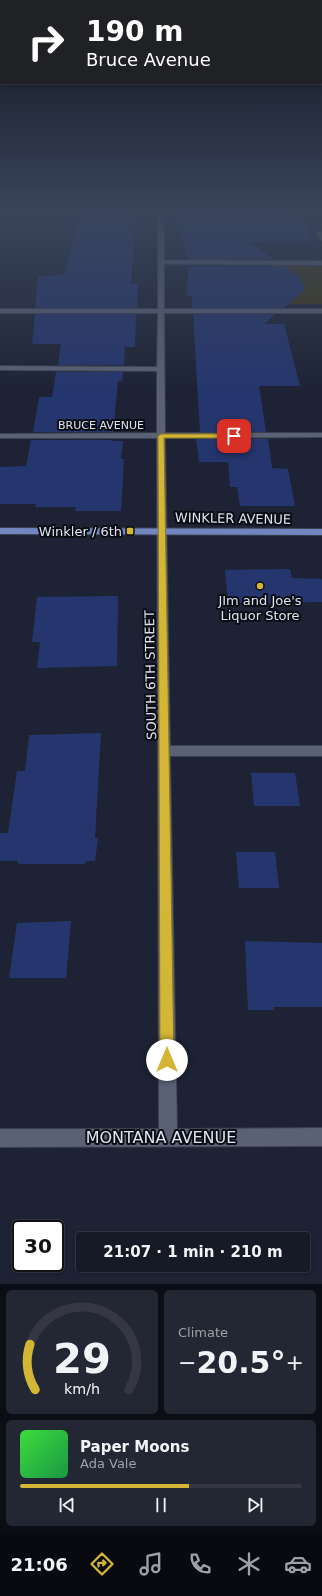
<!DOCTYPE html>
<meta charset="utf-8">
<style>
body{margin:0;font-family:"DejaVu Sans",sans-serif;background:#232733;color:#f1f3f6;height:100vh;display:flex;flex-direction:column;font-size:15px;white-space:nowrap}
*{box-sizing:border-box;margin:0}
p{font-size:13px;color:#9ea1a7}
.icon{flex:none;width:22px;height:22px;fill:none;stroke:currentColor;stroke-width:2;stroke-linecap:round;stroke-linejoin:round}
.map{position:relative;height:1284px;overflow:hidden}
.side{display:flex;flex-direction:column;gap:6px;padding:6px;background:#0c0e15;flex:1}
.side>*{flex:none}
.top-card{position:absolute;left:0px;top:0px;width:322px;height:84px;box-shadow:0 2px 6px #0003,0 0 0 1px #353844;background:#202124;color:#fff;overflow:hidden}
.speed{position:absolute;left:12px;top:1220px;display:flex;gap:8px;font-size:20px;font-weight:700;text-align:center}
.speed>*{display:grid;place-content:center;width:52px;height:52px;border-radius:50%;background:#161a27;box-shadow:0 2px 6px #0003,0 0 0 1px #353844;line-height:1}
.speed .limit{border:2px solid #111;border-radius:6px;background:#fff;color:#111}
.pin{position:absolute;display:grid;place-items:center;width:34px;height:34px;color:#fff;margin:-17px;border-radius:8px;box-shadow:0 2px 6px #0006}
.me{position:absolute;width:44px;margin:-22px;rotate:0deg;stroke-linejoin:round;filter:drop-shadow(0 0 3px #0008)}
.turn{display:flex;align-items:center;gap:14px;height:84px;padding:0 20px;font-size:18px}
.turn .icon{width:52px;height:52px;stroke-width:2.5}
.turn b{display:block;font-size:28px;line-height:34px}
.big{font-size:30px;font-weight:700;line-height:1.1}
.side .card{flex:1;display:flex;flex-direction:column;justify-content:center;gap:6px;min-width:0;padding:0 14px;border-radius:6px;background:#232733}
.side .dial{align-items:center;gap:0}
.dial svg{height:104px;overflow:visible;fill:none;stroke:#353844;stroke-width:7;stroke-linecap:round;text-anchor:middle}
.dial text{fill:#f1f3f6;stroke:none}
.song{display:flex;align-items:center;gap:12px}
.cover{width:48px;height:48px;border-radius:6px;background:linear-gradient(135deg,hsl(120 70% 55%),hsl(140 70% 35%))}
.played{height:4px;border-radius:2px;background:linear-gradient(90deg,#d3b635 60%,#353844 60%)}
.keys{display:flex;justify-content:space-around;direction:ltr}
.heat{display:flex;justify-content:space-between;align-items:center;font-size:22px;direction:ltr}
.side .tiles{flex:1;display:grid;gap:6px;grid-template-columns:1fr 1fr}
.card:last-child{grid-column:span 2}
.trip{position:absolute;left:76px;top:1232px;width:234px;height:40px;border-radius:4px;background:#161a27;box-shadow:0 2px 6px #0003,0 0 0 1px #353844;font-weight:700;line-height:40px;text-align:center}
.menu{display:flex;height:64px;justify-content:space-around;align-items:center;background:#090a10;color:#9ea1a7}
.menu .icon{width:28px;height:28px}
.menu .active{color:#d3b635}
.menu b{font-size:18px;color:#f1f3f6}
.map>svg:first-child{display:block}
</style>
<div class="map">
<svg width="322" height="1284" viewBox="0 0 322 1284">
<rect width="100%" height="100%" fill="#1d2334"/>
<path fill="#413811" d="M322 264V304H281L270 265Z"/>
<path fill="#25366e" d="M80 213H136L131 284H138L137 308H35L38 276 64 275Z
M170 213H301L312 242H249L274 259H188V257H185V245Z
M188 266H284L301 278 305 290 284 308H192V296H187Z
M35 314H136L135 347H125L124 365H58L61 344H32Z
M193 314H275L264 324H284L300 386H259L266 432H200Z
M56 372H123L122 381H118L113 432H33L39 397H52Z
M196 439H268L272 468 288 469 295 506H240L237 487H230L228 462H199Z
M31 440H112V441H123L121 459H124L121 511H75L76 507H35L36 504H0V467L26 466Z
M290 569 292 578 322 579V602L228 603 225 570Z
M118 596 117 666 37 668 40 642H32L37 597Z
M101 733 95 838H98L95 861H86L85 864H18V861H0V833H8L17 771H25L29 735Z
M251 773H295L300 806H254Z
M236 852H275L279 888H239Z
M71 921 66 978H9L17 923Z
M245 941 322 943V1007H274V1010H248Z"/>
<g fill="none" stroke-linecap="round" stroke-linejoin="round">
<defs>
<path id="minor" d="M158 213H164V260L322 261V265L164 264V309H322V313H164L165 433H322V437L165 438 170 746H322V756H170L177 1129 322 1128V1146L0 1147V1129H159L157 438H0V434L157 433V371L0 370V366L157 367 158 313H0V309H158Z
M320 231 322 232V240L320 239 317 233Z"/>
<path id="primary" d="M0 528 322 529V535L0 534Z"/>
</defs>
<use href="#minor" stroke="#3b404e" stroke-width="2"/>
<use href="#primary" stroke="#3b404e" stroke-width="2"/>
<use href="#minor" fill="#5a6175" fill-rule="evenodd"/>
<use href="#primary" fill="#7186c1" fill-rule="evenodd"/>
</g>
<linearGradient id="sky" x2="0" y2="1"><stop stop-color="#10131d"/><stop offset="0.54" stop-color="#3a455c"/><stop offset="1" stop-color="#3a455c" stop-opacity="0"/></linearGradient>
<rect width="322" height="393" fill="url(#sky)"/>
<path fill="#d3b635" stroke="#897622" d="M161 434H234L237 436 234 438H164L174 1060 172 1065 167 1067 162 1065 160 1060 158 436Z"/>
<g fill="#d3b635" stroke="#0a0c14" stroke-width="1.5">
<rect x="126" y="527" width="8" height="8" rx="2"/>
<circle cx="260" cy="586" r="4"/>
</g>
<g text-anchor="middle" stroke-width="4" stroke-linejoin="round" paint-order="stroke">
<g font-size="11" fill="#dee3ef" stroke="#0a0c14">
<text x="101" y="429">BRUCE AVENUE</text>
</g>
<g font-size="13" fill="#dee3ef" stroke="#0a0c14">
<text transform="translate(233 518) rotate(1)" y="5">WINKLER AVENUE</text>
<text transform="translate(150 675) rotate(-91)" y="5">SOUTH 6TH STREET</text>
</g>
<g font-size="13" fill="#dee3ef" stroke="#0a0c14" text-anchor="end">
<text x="122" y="536">Winkler / 6th</text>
<text x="260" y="605" text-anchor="middle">JIm and Joe's<tspan x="260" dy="15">Liquor Store</tspan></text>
</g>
<g font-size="16" fill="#dee3ef" stroke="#0a0c14">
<text x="161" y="1143">MONTANA AVENUE</text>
</g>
</g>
</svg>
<div class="speed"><div class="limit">30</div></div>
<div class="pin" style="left:234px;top:436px;background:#d93025"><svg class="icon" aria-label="arrive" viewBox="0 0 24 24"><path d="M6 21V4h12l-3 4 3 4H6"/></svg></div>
<svg class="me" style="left:167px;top:1060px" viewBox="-20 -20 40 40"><circle r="19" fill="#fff"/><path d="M0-13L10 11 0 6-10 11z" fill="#d3b635"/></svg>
<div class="trip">21:07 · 1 min · 210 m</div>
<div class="top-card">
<div class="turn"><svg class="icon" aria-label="right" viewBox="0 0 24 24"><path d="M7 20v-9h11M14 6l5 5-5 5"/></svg><div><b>190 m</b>Bruce Avenue</div></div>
</div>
</div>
<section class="side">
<div class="tiles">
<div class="card dial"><svg viewBox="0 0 100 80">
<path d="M14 69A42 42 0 1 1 86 69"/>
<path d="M14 69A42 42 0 0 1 10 34" stroke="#d3b635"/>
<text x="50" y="56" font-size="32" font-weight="700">29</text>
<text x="50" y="72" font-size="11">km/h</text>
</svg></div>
<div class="card"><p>Climate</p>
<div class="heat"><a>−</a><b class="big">20.5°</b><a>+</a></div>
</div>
<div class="card">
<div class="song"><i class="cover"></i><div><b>Paper Moons</b><p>Ada Vale</p></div></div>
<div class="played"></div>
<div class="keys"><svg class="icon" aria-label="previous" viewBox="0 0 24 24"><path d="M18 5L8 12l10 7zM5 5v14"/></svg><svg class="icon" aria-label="pause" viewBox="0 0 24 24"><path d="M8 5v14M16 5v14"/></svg><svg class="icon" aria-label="next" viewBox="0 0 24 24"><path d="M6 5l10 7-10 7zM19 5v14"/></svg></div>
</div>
</div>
</section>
<nav class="menu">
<b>21:06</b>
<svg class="icon active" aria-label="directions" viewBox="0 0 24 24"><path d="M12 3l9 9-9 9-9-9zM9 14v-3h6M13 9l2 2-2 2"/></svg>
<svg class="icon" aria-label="music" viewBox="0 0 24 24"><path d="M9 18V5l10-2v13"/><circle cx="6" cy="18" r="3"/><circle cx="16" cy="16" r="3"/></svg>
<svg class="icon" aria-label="phone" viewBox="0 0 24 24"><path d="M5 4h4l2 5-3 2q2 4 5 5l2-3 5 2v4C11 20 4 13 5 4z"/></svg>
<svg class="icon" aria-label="climate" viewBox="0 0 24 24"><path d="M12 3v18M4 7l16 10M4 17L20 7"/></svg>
<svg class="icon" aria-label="car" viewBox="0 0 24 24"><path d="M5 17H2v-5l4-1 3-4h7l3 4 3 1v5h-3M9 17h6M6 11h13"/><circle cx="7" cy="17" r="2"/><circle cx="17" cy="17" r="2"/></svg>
</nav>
